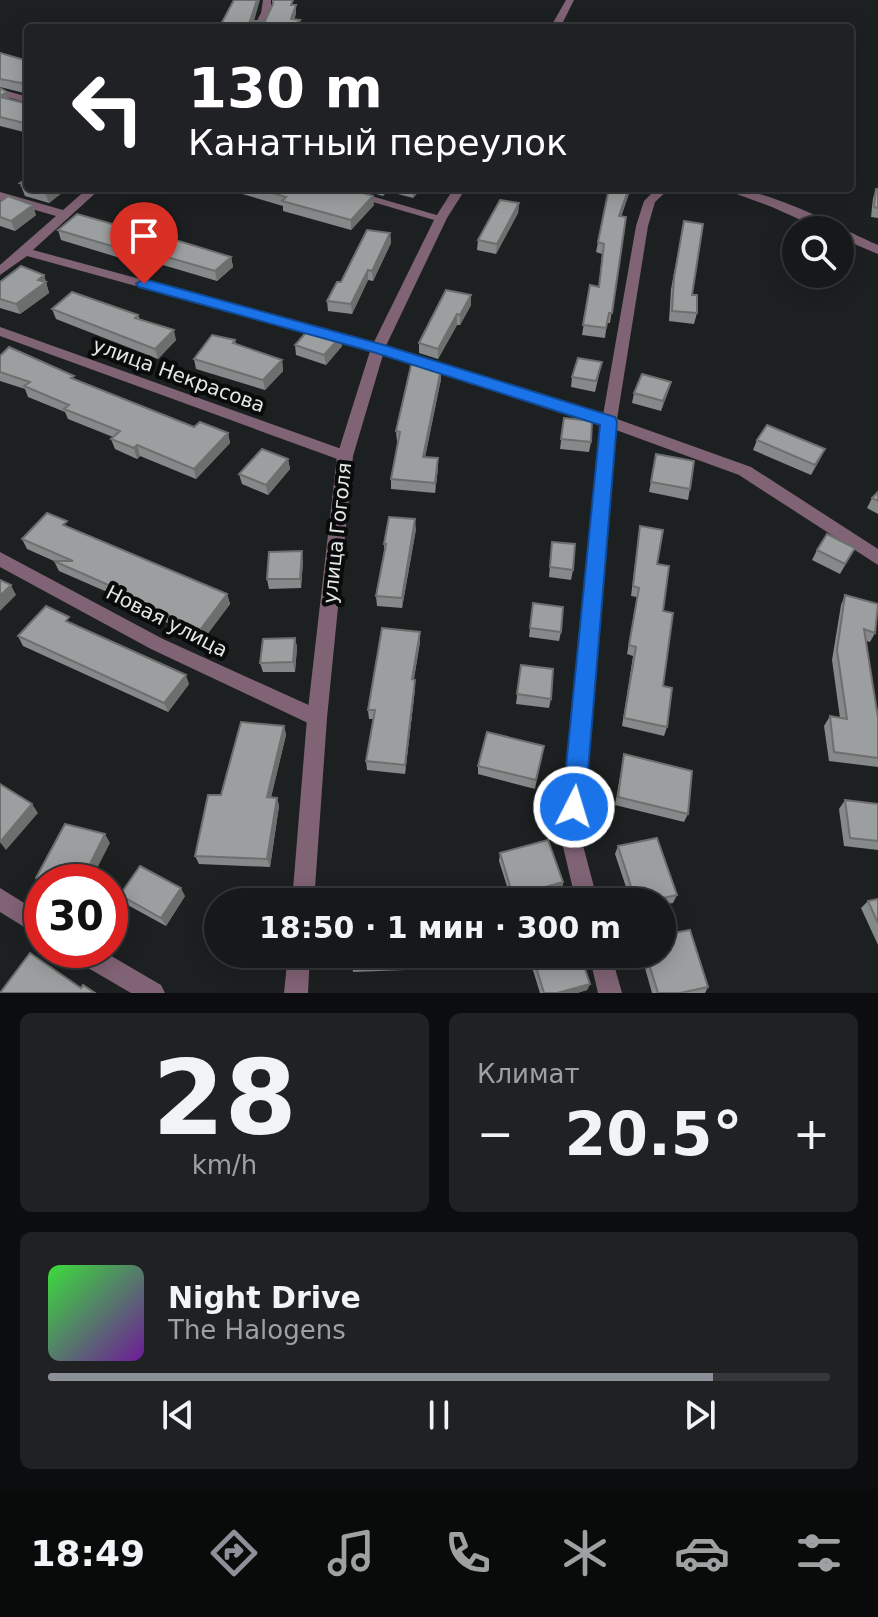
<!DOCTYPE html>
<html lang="ru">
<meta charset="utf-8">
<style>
body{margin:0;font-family:"DejaVu Sans",sans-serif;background:#1f2122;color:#f1f3f6;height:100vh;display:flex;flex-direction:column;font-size:30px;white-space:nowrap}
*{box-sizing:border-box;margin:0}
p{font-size:26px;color:#9ea0a2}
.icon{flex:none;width:44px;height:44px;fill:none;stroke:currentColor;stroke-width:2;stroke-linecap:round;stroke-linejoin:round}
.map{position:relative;height:993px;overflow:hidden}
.details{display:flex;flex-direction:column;gap:20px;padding:20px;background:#0c0d0e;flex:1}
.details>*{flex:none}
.top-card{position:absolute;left:24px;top:24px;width:830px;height:168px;border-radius:8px;box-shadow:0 4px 20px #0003,0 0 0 2px #353738;background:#202124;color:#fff;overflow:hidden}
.controls{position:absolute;left:782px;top:216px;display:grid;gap:16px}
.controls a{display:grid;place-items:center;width:72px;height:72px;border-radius:50%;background:#161819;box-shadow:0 4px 20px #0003,0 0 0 2px #353738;font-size:40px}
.speed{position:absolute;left:24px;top:864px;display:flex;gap:16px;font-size:40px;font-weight:700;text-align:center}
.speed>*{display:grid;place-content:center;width:104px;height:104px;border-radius:50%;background:#161819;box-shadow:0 4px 20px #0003,0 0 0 2px #353738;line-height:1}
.speed .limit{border:12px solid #d22;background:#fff;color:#111}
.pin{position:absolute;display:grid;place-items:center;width:68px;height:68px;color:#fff;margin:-82px -34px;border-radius:50% 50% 50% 0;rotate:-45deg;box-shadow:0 0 8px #0007}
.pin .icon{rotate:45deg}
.me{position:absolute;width:88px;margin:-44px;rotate:5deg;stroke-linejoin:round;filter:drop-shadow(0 0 6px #0008)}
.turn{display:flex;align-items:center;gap:28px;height:168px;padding:0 32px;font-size:36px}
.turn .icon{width:104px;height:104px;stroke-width:2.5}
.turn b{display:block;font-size:56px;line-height:68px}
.big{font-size:60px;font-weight:600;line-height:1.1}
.details .card{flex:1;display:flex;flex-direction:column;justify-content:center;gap:12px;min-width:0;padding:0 28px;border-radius:12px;background:#1f2122}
.details .dial{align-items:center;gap:0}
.dial b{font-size:104px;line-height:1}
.song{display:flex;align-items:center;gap:24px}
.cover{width:96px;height:96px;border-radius:12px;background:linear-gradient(135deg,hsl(120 70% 55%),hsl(280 70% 35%))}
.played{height:8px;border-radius:4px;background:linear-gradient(90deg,#8c9099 85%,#353738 85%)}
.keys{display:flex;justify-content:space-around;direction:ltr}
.heat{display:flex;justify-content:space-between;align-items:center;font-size:44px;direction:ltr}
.details .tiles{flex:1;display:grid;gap:20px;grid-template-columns:1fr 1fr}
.card:last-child{grid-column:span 2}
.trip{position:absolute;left:204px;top:888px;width:472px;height:80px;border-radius:40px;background:#161819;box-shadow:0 4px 20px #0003,0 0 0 2px #353738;font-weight:600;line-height:80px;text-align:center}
.tab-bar{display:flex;height:128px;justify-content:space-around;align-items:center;background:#090a0a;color:#9ea0a2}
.tab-bar .icon{width:56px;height:56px}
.tab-bar .active{color:#8c9099}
.tab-bar b{font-size:36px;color:#f1f3f6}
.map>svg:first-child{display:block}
</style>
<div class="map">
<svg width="878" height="993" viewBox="0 0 878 993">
<rect width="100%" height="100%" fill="#1d2021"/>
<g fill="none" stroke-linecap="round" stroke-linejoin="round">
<path fill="#806375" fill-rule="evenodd" d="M263 0H271V13L263 28H253L261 13Z
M0 89 28 97V103L0 95Z
M88 188H101L33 250 383 345 603 415 636 226 644 201 657 188H670L655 202 648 226 617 419 751 467 878 549V565L739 475 616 430 581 838 598 902H576L561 838 601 425 373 351 27 256 0 275V265L56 216 0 200V192L63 210Z
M325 188H344L447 218 441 222Z
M720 188C771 188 832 225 878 245V254L840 238V230H823L772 207Z
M0 327 350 452 353 456 345 462 340 460 0 336Z
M0 552 163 639 324 712 327 718 324 724 317 727 310 724 151 649 0 567Z
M0 888 42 914V938L0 912Z
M68 950H101L161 985 165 993H131L71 958Z
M589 954H611L622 993H598Z"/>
<path fill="#806375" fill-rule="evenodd" d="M566 0H574L560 28H550Z
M454 188H466L447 218 385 348 353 456 327 718 314 902H292L307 718 337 456 371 348 435 218Z
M288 954H310L308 993H284Z"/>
</g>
<path fill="#868989" d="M0 53 28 61 24 93 0 87Z
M0 88 10 99 28 104V133L0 126Z
M20 183 68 188 49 203 25 196Z
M232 188H347L374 205 351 230 283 211V206L232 191Z
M355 188H390L383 196Z
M393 188H422L413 198 394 193Z
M609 188H631L621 217H626L610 323H607L605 338 582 335 590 285 599 287 602 254 596 252Z
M876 189H878V218L871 217 873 198Z
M0 202 36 215 15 231 0 226Z
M519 203 518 213 496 254 477 250 478 240Z
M684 221 692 295 697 313 694 324 669 321 671 289Z
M58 230 231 257 233 267 217 281 146 260 140 264 61 240Z
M390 233 391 243 373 281 368 280 352 314 328 311 327 301 341 282Z
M44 275 49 293 20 314 0 308V282Z
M471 295V305L460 325H457L438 359 419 353V343Z
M52 309 138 315 140 320 176 340 158 359 56 319Z
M235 340 236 344 282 360 283 371 265 390 196 369 194 359Z
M295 345 342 346 326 365 296 355Z
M0 356 75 379 194 427 228 433 230 443 196 479 140 456 137 459 115 449 111 439 113 437 68 419 65 412 28 397 25 389 0 381Z
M602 362 595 392 571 387 572 377Z
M431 363V368L441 379 425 457 438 468 435 493 391 489V479L398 442H397L396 431Z
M671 382 668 392 661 411 632 403 634 393Z
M564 418 591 442 589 452 560 449Z
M757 440 825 449 820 459 811 475 753 450Z
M656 454 690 489 688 500 649 492Z
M288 459 290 469 268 495 242 484 239 474Z
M878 492V514L867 508 872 498Z
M640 526 657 564 663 611V686L667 727 664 736 622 726 633 656 627 654 637 597 631 596Z
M70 528 227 594 230 604 203 640 122 601 121 598 59 571 54 561 27 549 22 539Z
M416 529 402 608 377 606 376 596 384 554V544Z
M552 542 573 570 571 580 549 577Z
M855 548 840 574 812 560 817 550Z
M303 561 301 588 269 589 267 579Z
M845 595 875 633 870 642 866 641 878 718V767L829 761 824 726 830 716 840 718 832 660 841 605Z
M533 603 561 632 559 641 529 637Z
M73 624 189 684 168 712 23 646 18 636Z
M420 632V642L414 679 415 689 405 774 367 770 366 761 373 719H369L368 710Z
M295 638 297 647 295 672H263L260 663Z
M521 665 551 699 549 708 516 704Z
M284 726 286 735 271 797 277 798 279 806 270 867 199 864 195 856 221 795Z
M544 746 535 789 478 774V766Z
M624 754 688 814 684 822 615 805Z
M845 800 878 804V850L844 846 839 809Z
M618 846 677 895 673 903 662 905V902H631L615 854Z
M500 853 563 882 562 890 518 902H512L499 861Z
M120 895 185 896 166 926 124 903Z
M878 899V945L861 908 868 901Z
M405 954V970L353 972 352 965Z
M528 954H580L590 984 587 990 577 993H540Z
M641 954H662L708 987 705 993H652Z"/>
<path fill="#6d6f6f" d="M257 0H260L252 28 250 21Z
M296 5V14L292 28 291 19Z
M300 20 301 28H292Z
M28 79V90L24 93 21 83Z
M7 92 10 101 0 96Z
M52 188H68L49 203 45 193Z
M382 188H390L383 196Z
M413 188H422L413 198Z
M629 188H631L617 226 619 216Z
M373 196 374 205 351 230V220Z
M519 203 518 213 496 254 497 244Z
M33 205 36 215 15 231 11 221Z
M390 233 391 243 373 281 372 271Z
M143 250 146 260 140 264 138 254Z
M231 257 233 267 217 281 215 271Z
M368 270V280L352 314 351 304Z
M44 275 49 293 20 314 16 304 38 280Z
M471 295V305L460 325V315Z
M457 314V325L438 359V349Z
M174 330 176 340 158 359 155 349Z
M341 336 342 346 326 365 324 355Z
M282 360 283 371 265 390 263 380Z
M441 369V379L423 467V457Z
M671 382 668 392 661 411 663 401Z
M228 433 230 443 196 479 194 469Z
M137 445 140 456 137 459 134 448Z
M825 449 820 459 811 475 815 465Z
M438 458V468L435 493V483Z
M288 459 290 469 268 495 266 485Z
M415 519 416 529 402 608V598Z
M302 551 303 561 301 588 300 579Z
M11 585 16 595 0 611V596Z
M227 594 230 604 203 640 200 630Z
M420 632V642L412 689V679Z
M295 638 297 647 295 672 293 662Z
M186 675 189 684 168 712 164 703Z
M415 680V689L405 774V765Z
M284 726 286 735 269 806 267 797Z
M277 798 279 806 270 867 267 859Z
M32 804 38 813 6 850 0 842Z
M105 834 110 843 90 882H81Z
M563 882 562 890 518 902H512L513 896Z
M181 888 185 896 166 926 161 918Z
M590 984 587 990 577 993H557Z"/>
<path fill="#9c9f9f" stroke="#6d6f6f" stroke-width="2" d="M234 0H257L250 21H265L273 4V0H293L291 5H296L291 19 300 20 292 28H219Z
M0 53 28 61V79L21 83 0 79Z
M0 88 7 92 0 96Z
M0 97 28 104V124L0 117Z
M28 178V188H52L45 193 22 186 25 184 20 183Z
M254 188H347L373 196 351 220 282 201 286 197Z
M609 188H629L619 216 626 217 612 313H609L606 328 583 325 590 285 599 287 604 244 598 242Z
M876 189H878V208L874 207Z
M8 196 33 205 11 221 0 217V202Z
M500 200 519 203 497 244 478 240Z
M77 214 137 231 140 229 231 257 215 271 143 250 138 254 58 230Z
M684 221 703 224 692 295H697V313L672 311 674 278Z
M367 230 390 233 372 271 368 270 351 304 327 301 337 282H341Z
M21 266 44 275 38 280 46 282 16 304 0 299V282Z
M446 290 471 295 460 315 457 314 438 349 419 343Z
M72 292 138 315 135 318 174 330 155 349 52 309Z
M311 327 341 336 324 355 295 345Z
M212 335 235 340 233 343 282 360 263 380 194 359Z
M9 347 74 376 71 378 194 427 200 422 228 433 194 469 137 445 134 448 111 439 120 431 64 409 69 405 24 386 30 382 0 372V356Z
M413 357 431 363 429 368 441 369 423 457 438 458 435 483 391 479 400 432 396 431Z
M578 358 602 362 596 381 572 377Z
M642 374 671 382 663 401 634 393Z
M564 418 592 421 591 442 561 439Z
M767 425 825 449 815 465 757 440Z
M262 449 288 459 266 485 239 474Z
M656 454 694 461 690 489 651 482Z
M878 492V501L872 498Z
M47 513 67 521 63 525 227 594 200 630 118 592 120 590 54 561H73L22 539Z
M389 517 415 519 402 598 376 596 386 544H384Z
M640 526 663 530 657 564 669 566 663 611 673 613 663 686 672 688 667 727 624 718 636 647 629 645 639 588 633 586Z
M827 534 855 548 845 564 817 550Z
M552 542 575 544 573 570 550 567Z
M302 551 300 579H267L269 552Z
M0 580 11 585 0 596Z
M845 595 878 604 875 633 864 629 878 718V758L834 752 830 716 847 719 837 650Z
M533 603 563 607 561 632 530 628Z
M46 606 69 617 66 621 186 675 164 703 18 636Z
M382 628 420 632 412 679 415 680 405 765 366 761 375 710H368Z
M295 638 293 662 260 663 263 639Z
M521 665 553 669 551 699 517 694Z
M241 722 284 726 267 797 277 798 267 859 195 856 208 795H221Z
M487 732 544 746 536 780 478 766Z
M624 754 692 771 688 814 618 797Z
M0 784 32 804 0 842Z
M845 800 878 804V841L850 838Z
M65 824 105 834 81 882H48L36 878Z
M657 838 677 895 644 902H636L618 846Z
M548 840 563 882 513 896 500 853Z
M140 866 181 888 161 918 120 895Z
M878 899V923L868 901Z
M690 930 708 987 680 993H658L646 954H662V935Z
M30 953 81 988 83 985 95 993H0Z
M352 954H405V963L352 965Z
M532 954H580L590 984 557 993H544Z"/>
<path fill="#1a73e8" stroke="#114b97" stroke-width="2" d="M144 279 384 345 615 417 617 422 585 807 582 815 574 818 565 815 562 807 600 425 373 352 139 287 136 284Z"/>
<g text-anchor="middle" stroke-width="8" stroke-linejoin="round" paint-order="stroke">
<g font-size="20" fill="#e5e7e7" stroke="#090a0a">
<text transform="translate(179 375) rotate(20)" y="7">улица Некрасова</text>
<text transform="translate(337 533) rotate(-84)" y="7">улица Гоголя</text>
<text transform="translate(167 621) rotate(27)" y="7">Новая улица</text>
</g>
</g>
</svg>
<div class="controls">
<a><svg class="icon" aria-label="search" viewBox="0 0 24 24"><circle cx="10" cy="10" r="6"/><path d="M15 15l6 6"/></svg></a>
</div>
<div class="speed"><div class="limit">30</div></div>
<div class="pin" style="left:144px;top:284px;background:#d93025"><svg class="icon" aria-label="arrive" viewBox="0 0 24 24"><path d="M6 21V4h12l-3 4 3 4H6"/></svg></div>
<svg class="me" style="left:574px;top:807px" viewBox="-20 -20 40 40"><circle r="17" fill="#1a73e8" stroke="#fff" stroke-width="3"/><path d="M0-11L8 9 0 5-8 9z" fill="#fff"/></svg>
<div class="trip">18:50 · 1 мин · 300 m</div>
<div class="top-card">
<div class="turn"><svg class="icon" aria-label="left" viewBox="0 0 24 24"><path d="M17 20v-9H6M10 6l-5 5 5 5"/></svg><div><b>130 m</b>Канатный переулок</div></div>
</div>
</div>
<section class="details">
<div class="tiles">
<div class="card dial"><b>28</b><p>km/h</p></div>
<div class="card"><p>Климат</p>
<div class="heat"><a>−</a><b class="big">20.5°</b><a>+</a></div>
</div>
<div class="card">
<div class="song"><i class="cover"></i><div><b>Night Drive</b><p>The Halogens</p></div></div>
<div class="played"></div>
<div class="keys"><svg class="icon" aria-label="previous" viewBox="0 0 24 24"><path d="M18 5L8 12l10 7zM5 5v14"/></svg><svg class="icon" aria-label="pause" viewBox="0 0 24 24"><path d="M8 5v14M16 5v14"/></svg><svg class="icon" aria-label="next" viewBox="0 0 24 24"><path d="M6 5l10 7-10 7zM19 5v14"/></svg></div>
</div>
</div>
</section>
<nav class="tab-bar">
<b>18:49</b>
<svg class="icon active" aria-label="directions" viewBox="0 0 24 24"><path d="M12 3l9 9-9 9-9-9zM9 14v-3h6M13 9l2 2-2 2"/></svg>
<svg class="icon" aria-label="music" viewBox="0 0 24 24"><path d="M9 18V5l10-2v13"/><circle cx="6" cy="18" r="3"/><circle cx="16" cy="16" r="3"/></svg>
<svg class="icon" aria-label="phone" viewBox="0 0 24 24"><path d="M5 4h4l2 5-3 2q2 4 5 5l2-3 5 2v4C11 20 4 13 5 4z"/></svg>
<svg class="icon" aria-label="climate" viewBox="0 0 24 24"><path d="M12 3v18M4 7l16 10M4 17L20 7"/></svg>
<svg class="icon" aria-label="car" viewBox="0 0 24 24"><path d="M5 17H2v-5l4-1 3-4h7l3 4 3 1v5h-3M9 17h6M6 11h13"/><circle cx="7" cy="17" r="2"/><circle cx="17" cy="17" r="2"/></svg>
<svg class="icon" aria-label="filters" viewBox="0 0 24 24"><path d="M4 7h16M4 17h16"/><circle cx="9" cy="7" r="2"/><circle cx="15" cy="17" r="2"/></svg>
</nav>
